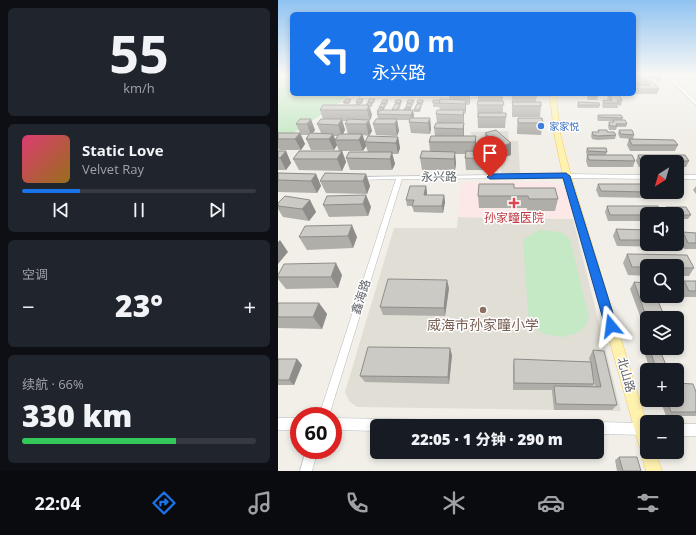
<!DOCTYPE html>
<html lang="zh">
<meta charset="utf-8">
<style>
body{margin:0;font-family:"Open Sans","Noto Sans SC",sans-serif;background:#20242c;color:#f1f3f6;height:100vh;display:flex;flex-direction:column;font-size:15px;white-space:nowrap}
*{box-sizing:border-box;margin:0}
p{font-size:13px;color:#9ea1a6}
.icon{flex:none;width:22px;height:22px;fill:none;stroke:currentColor;stroke-width:2;stroke-linecap:round;stroke-linejoin:round}
.map{position:relative;flex:1;overflow:hidden}
.sheet{display:flex;flex-direction:column;gap:8px;padding:8px;background:#0d0f14;width:278px}
.sheet>*{flex:none}
.banner{position:absolute;left:12px;top:12px;width:346px;height:84px;border-radius:6px;box-shadow:0 2px 6px #0003;background:#1a73e8;color:#fff;overflow:hidden}
.needle{width:26px;rotate:217deg}
.tools{position:absolute;left:362px;top:155px;display:grid;gap:8px}
.tools a{display:grid;place-items:center;width:44px;height:44px;border-radius:6px;background:#171b24;box-shadow:0 2px 6px #0003;font-size:20px}
.speed{position:absolute;left:12px;top:407px;display:flex;gap:8px;font-size:20px;font-weight:700;text-align:center}
.speed>*{display:grid;place-content:center;width:52px;height:52px;border-radius:50%;background:#171b24;box-shadow:0 2px 6px #0003;line-height:1}
.speed .limit{border:6px solid #d22;background:#fff;color:#111}
.pin{position:absolute;display:grid;place-items:center;width:34px;height:34px;color:#fff;margin:-41px -17px;border-radius:50% 50% 50% 0;rotate:-45deg;box-shadow:0 0 4px #0007}
.pin .icon{rotate:45deg}
.me{position:absolute;width:44px;margin:-22px;rotate:344deg;stroke-linejoin:round;filter:drop-shadow(0 0 3px #0008)}
.turn{display:flex;align-items:center;gap:14px;height:84px;padding:0 16px;font-size:18px}
.turn .icon{width:52px;height:52px;stroke-width:2.5}
.turn b{display:block;font-size:28px;line-height:34px}
.big{font-size:30px;font-weight:800;line-height:1.1}
.sheet .card{flex:1;display:flex;flex-direction:column;justify-content:center;gap:6px;min-width:0;padding:0 14px;border-radius:6px;background:#20242c}
.sheet .dial{align-items:center;gap:0}
.dial b{font-size:52px;line-height:1}
.song{display:flex;align-items:center;gap:12px}
.cover{width:48px;height:48px;border-radius:6px;background:linear-gradient(135deg,hsl(340 70% 55%),hsl(40 70% 35%))}
.played{height:4px;border-radius:2px;background:linear-gradient(90deg,#1a73e8 25%,#363941 25%)}
.keys{display:flex;justify-content:space-around;direction:ltr}
.heat{display:flex;justify-content:space-between;align-items:center;font-size:22px;direction:ltr}
.charge{height:6px;border-radius:3px;background:linear-gradient(90deg,#34c759 66%,#363941 0)}
.trip{position:absolute;left:92px;top:419px;width:234px;height:40px;border-radius:6px;background:#171b24;box-shadow:0 2px 6px #0003;font-weight:800;line-height:40px;text-align:center}
.tabs{display:flex;height:64px;justify-content:space-around;align-items:center;background:#090b0e;color:#9ea1a6}
.tabs .icon{width:28px;height:28px}
.tabs .on{color:#1a73e8}
.tabs b{font-size:18px;color:#f1f3f6}
main{display:flex;flex:1;min-height:0}
.map>svg:first-child{display:block}
</style>
<main>
<section class="sheet">
<div class="card dial"><b>55</b><p>km/h</p></div>
<div class="card">
<div class="song"><i class="cover"></i><div><b>Static Love</b><p>Velvet Ray</p></div></div>
<div class="played"></div>
<div class="keys"><svg class="icon" aria-label="previous" viewBox="0 0 24 24"><path d="M18 5L8 12l10 7zM5 5v14"/></svg><svg class="icon" aria-label="pause" viewBox="0 0 24 24"><path d="M8 5v14M16 5v14"/></svg><svg class="icon" aria-label="next" viewBox="0 0 24 24"><path d="M6 5l10 7-10 7zM19 5v14"/></svg></div>
</div>
<div class="card"><p>空调</p>
<div class="heat"><a>−</a><b class="big">23°</b><a>+</a></div>
</div>
<div class="card"><p>续航 · 66%</p><b class="big">330 km</b><div class="charge"></div></div>
</section>
<div class="map">
<svg width="418" height="471" viewBox="0 0 418 471">
<rect width="100%" height="100%" fill="#f1efe8"/>
<path fill="#e1ded6" d="M230 131 231 141H240L242 173H223V167L218 160 205 152 192 132Z
M180 217 295 219 343 411 79 407 71 401 67 392 116 228H179Z"/>
<path fill="#fce8e6" d="M183 182H277L288 188 295 219 180 217Z"/>
<path fill="#c5e8c5" d="M0 75H14V94H70V97L0 143Z
M261 230 283 232 292 239 311 317 306 328 297 334 284 337 266 334 251 324 245 240Z"/>
<g fill="none" stroke-linecap="round" stroke-linejoin="round">
<defs>
<path id="tertiary" d="M252 94H276L277 95 275 96 83 98 81 97 83 96Z
M289 174 369 175V179L289 178 124 179 51 416H41L118 179 81 180 79 179V177Z
M399 175H418V179H399Z
M28 450H40L34 471H22Z"/>
<path id="secondary" d="M387 75H391L418 101V105Z
M0 418H21V430H0Z
M55 418 170 420 174 422 176 426H99V431L55 430Z
M319 422 369 423V435L319 434V426H314L315 424Z
M399 424H418V436H399Z"/>
<path id="primary" d="M272 94H278L282 133 293 176 369 424V452H377L384 471H368L363 452 285 176 276 133Z"/>
</defs>
<use href="#tertiary" stroke="#b5b8bc" stroke-width="1"/>
<use href="#secondary" stroke="#b6babf" stroke-width="1"/>
<use href="#primary" stroke="#f2c960" stroke-width="1"/>
<use href="#tertiary" fill="#fff" fill-rule="evenodd"/>
<use href="#secondary" fill="#fff" fill-rule="evenodd"/>
<use href="#primary" fill="#fff2af" fill-rule="evenodd"/>
</g>
<path fill="#afaea9" fill-rule="evenodd" d="M358 75H382L385 78 383 81H378L375 78V79H368L381 89 379 94H356V85H367H356V79H359L357 76Z
M171 94H191L192 101 191 105H188L187 114H186V136H198V152H214V170H188L187 158 188 154H177L178 164 177 170H144L142 158 152 151 151 142 157 136 156 128 159 123 158 114 162 110 161 107H155V103L171 100Z
M200 94H225V113L228 117 227 128H200L199 105 200 101Z
M234 94H259L258 102 263 106 262 117H234Z
M309 94 320 96 319 100H310L309 98Z
M330 94 344 100 343 106 340 105V108H325L324 106 325 100 330 101 329 99Z
M85 99V101L84 104H82V105H88L90 103V102L97 99V101L95 104H94L95 105 92 108 94 115 91 121 94 131 91 136 85 135 87 142 120 137 122 148 120 154H114L117 164 114 170H72L68 158 90 152 88 146 85 151H64L68 162 64 171 21 170 15 159 61 151 57 140 60 136H56L59 145 56 150H33L28 139 31 135H23L27 144 23 150H1L0 148V133H22L18 124 22 119 37 130 35 133H43L39 124 45 119 42 110 76 105 78 104V102ZM64 121H69L67 124 70 134H65L67 130Z
M110 100V102L109 105H108V106L106 109V110H114L117 104V103L123 100 124 102 121 110H126L128 108 129 103 136 100V102L133 108V110H135L136 116 135 118H152L153 129 152 134 133 133 131 122V120H119L121 131 119 136 98 135 95 124 100 119 99 114 100 113H99V111L103 104V103Z
M145 100 146 102 144 104 142 112H136V110L139 103Z
M73 101 71 104H66L65 102Z
M300 102 322 105 321 108H300L299 106Z
M320 115 345 118 344 120 349 124 348 127H339L338 130H331L330 126 331 122H334L335 121H320L319 118Z
M240 118 265 123 263 135 239 134V129Z
M320 130 329 132 338 135 337 139 319 140 314 139 313 136 314 132H320Z
M341 130 356 135 355 139 342 138 340 134Z
M207 133 233 143V155L221 159 207 145Z
M351 139 400 145 397 151H352L349 145Z
M309 148 329 152 328 155 357 161 355 167H310L308 161 309 155 308 152Z
M0 151H8L13 163 8 170H0Z
M360 155 411 161 408 167H399V162H369V167H361L358 161Z
M0 173 38 174 43 186 39 193 0 192Z
M88 174 92 186 89 194 48 193 42 181Z
M320 184 369 185V192H372L370 198 321 197 318 190Z
M148 186 149 193 148 195H166L167 202 165 213 136 212 134 206H129L128 200Z
M418 186V194L415 190Z
M236 188 280 199 277 211H249V208H201L200 196Z
M376 192H399L400 193 397 198H379Z
M88 195 93 207 90 216 51 217 45 205Z
M32 200 38 212 31 221 5 217 0 209V203Z
M329 206 369 214V221H330L327 212Z
M388 207 413 215 410 219H399V214H387L386 211Z
M27 226 79 237 75 248 29 250 21 237Z
M338 229 369 230V244H397L396 247 339 246 335 236Z
M405 232 418 233V249H406L401 239Z
M349 254 416 268 411 276H399V266H369V276L350 275 345 263Z
M0 275H64L60 288 8 289 0 279Z
M406 281H418V297H406L402 287Z
M356 282 369 318V332H368L352 289Z
M171 288 167 316 105 315 102 307Z
M0 303H41L49 314 44 329 0 328Z
M368 339H369V348H381L390 370H372L364 345Z
M315 350 339 405 334 410H276L274 392V390H235V366L236 359 312 362 311 358ZM315 374 317 386H315L316 384Z
M174 355 171 384 87 382 82 376Z
M0 359H19L24 365 16 385H0Z
M418 392V416H388L382 400H399Z
M341 457 363 471H339L337 460Z"/>
<path fill="#8f8d8a" d="M76 94H83V95H76Z
M191 94 192 101 191 105Z
M188 100V110L187 114V104Z
M91 105 94 115 92 121 89 110Z
M135 110 136 116 134 120 133 115Z
M186 110V140L185 129 186 123 185 115Z
M152 118 153 129 152 134 150 123Z
M33 119 37 130 33 135 29 124Z
M64 119 67 130 64 136 60 125Z
M119 119 121 131 119 136 117 124Z
M91 120 94 131 91 136 88 124Z
M22 133 27 144 23 150 17 139Z
M55 134 59 145 56 150 51 139Z
M84 134 88 146 85 151 81 140Z
M198 136V148L197 154V142Z
M120 137 122 148 120 154 118 143Z
M233 143V155L221 159 222 147Z
M8 151 13 163 8 170 2 158Z
M64 151 68 162 64 171 59 159Z
M114 152 117 164 114 170 112 159Z
M177 152 178 164 177 170 176 159Z
M38 174 43 186 39 193 33 181Z
M88 174 92 186 89 194 85 181Z
M148 186 149 193 147 201 146 195Z
M88 195 93 207 90 216 85 204Z
M166 195 167 202 165 213 164 206Z
M32 200 38 212 31 221 24 209Z
M74 225 79 237 75 248 70 236Z
M2 240 10 252 0 264V242Z
M58 263 64 275 60 288 53 277Z
M169 280 171 288 167 316 166 308Z
M41 303 49 314 44 329 35 317Z
M172 348 174 355 171 384 170 377Z
M19 359 24 365 16 385 11 380Z"/>
<path fill="#cccac5" stroke="#8f8d8a" d="M360 75H375L376 76H360Z
M376 75H382L385 78H379Z
M356 79H368L369 81H368H369H356Z
M368 81H374L381 89H356V85H372Z
M171 94H191L190 95H171Z
M310 94H319L320 96H311Z
M331 94 341 95 344 100H339L341 103H326L325 100 334 101Z
M68 99H73L71 102H65Z
M80 99H85L83 102H78Z
M91 99H97L95 102H90Z
M162 99 188 100 187 104 161 103Z
M105 100H110L108 103H103Z
M118 100H123L122 103H117Z
M130 100H136L134 103H129Z
M140 100H145L144 103H139Z
M155 100H162L161 103H155Z
M200 101H225L226 105H199Z
M234 102H263V106H235Z
M300 102 321 103 322 105H301Z
M89 103H94L92 106 91 105H88Z
M103 104H108L106 107H101Z
M117 104H122L119 110H114Z
M129 104H134L133 107H128Z
M139 104H144L141 110H136Z
M45 105H91L89 110H42Z
M101 108H106L105 110H102L101 111H99Z
M127 108H133L131 110H126Z
M102 110H135L133 115 99 114Z
M159 110H186L185 115 158 114Z
M201 113H228V117H200Z
M320 115H343L345 118 321 117Z
M132 118H152L150 123 131 122Z
M240 118H264L265 123H240Z
M22 119H33L29 124H18Z
M43 119H64L60 125 39 124Z
M70 119 91 120 88 124H67Z
M98 119H119L117 124H95Z
M335 120H347L349 124H338L339 126H332L331 122H336Z
M158 123H186L185 129 156 128Z
M218 130 233 143 222 147 207 133Z
M320 130H329V132H336L338 135 320 136 315 135 314 132H321Z
M341 130H354L356 135 343 134Z
M0 133H22L17 139H0Z
M32 133 55 134 51 139H28Z
M61 134H84L81 140H57Z
M90 136 120 137 118 143 87 142Z
M153 136H198L197 142H151Z
M351 139 396 140 400 145H354Z
M309 148H328L329 152 310 151Z
M0 151H8L2 158H0Z
M21 151H64L59 159H15Z
M144 151 177 152 176 159 142 158Z
M188 151 214 152V159L187 158Z
M71 152H114L112 159 68 158Z
M309 155H354L357 161 311 160Z
M360 155H407L411 161H363Z
M0 173 38 174 33 181 0 180Z
M47 173 88 174 85 181H42Z
M201 184H236V188H277L280 199H251L250 196H200Z
M320 184H369V192L323 191Z
M132 186H148L146 195H166L164 206H134L136 200H128Z
M380 192H399L400 193H381Z
M88 195 85 204 45 205 49 196Z
M7 196 32 200 24 209 0 206V203Z
M329 206H380L384 214H369V215H332Z
M388 207H408L413 215H399V214H392Z
M74 225 70 236 21 237 27 226Z
M338 229 369 230V240H342Z
M405 232 418 233V243H410Z
M349 254 409 255 416 268H399V266H369V267H354Z
M58 263 53 277H0V275L6 264Z
M110 279 169 280 166 308 102 307Z
M406 281H418V291H411Z
M356 282 369 283V296H378L387 318H369V319Z
M0 303H41L35 317H0Z
M90 347 172 348 170 377 82 376Z
M371 348H381L390 370H379Z
M315 350 326 351 339 405 278 404 276 386 323 387Z
M0 359H19L11 380H0Z
M236 359 313 362 316 384 236 383Z
M399 383 415 384 418 392V412H393L389 400H399Z
M341 457H359L363 471H345Z"/>
<linearGradient id="sky" x2="0" y2="1"><stop stop-color="#8fc3f1"/><stop offset="0.53" stop-color="#f9f8f5"/><stop offset="1" stop-color="#f9f8f5" stop-opacity="0"/></linearGradient>
<rect width="418" height="141" fill="url(#sky)"/>
<path fill="#1a73e8" stroke="#114b97" d="M288 173 292 176 339 326 337 329 333 331 329 329 327 326 285 178 212 179 209 177 212 174Z"/>
<circle fill="#3f7fe0" stroke="#fff" stroke-width="1.5" cx="263" cy="126" r="4"/>
<path fill="#e0444e" stroke="#fff" stroke-width="1.5" d="M234 197h4v4h4v4h-4v4h-4v-4h-4v-4h4z"/>
<circle fill="#8d6e63" stroke="#fff" stroke-width="1.5" cx="205" cy="310" r="4"/>
<g text-anchor="middle" stroke-width="3" stroke-linejoin="round" paint-order="stroke">
<g font-size="10" fill="#366cbe" stroke="#fff" text-anchor="start">
<text x="271" y="130">家家悦</text>
</g>
<g font-size="12" fill="#5f6368" stroke="#fff">
<text transform="translate(161 177) rotate(-1)" y="4">永兴路</text>
<text transform="translate(83 297) rotate(-72)" y="4">鑫海路</text>
<text transform="translate(348 375) rotate(74)" y="4">北山路</text>
</g>
<g font-size="12" fill="#be3a42" stroke="#fff">
<text x="236" y="222">孙家疃医院</text>
</g>
<g font-size="14" fill="#785e54" stroke="#fff">
<text x="205" y="330">威海市孙家疃小学</text>
</g>
</g>
</svg>
<div class="tools">
<a><svg class="needle" viewBox="-14 -14 28 28"><path d="M0-13l5 13h-10z" fill="#e53935"/><path d="M0 13l5-13h-10z" fill="#9ea1a6"/></svg></a>
<a><svg class="icon" aria-label="sound" viewBox="0 0 24 24"><path d="M4 9h4l5-4v14l-5-4H4zM17 9q2 3 0 6"/></svg></a>
<a><svg class="icon" aria-label="search" viewBox="0 0 24 24"><circle cx="10" cy="10" r="6"/><path d="M15 15l6 6"/></svg></a>
<a><svg class="icon" aria-label="layers" viewBox="0 0 24 24"><path d="M12 4l9 5-9 5-9-5zM3 14l9 5 9-5"/></svg></a>
<a>+</a>
<a>−</a>
</div>
<div class="speed"><div class="limit">60</div></div>
<div class="pin" style="left:212px;top:177px;background:#d93025"><svg class="icon" aria-label="arrive" viewBox="0 0 24 24"><path d="M6 21V4h12l-3 4 3 4H6"/></svg></div>
<svg class="me" style="left:333px;top:326px" viewBox="-20 -20 40 40"><path d="M0-17L14 15 0 8-14 15z" fill="#1a73e8" stroke="#fff" stroke-width="4"/></svg>
<div class="trip">22:05 · 1 分钟 · 290 m</div>
<div class="banner">
<div class="turn"><svg class="icon" aria-label="left" viewBox="0 0 24 24"><path d="M17 20v-9H6M10 6l-5 5 5 5"/></svg><div><b>200 m</b>永兴路</div></div>
</div>
</div>
</main>
<nav class="tabs">
<b>22:04</b>
<svg class="icon on" aria-label="directions" viewBox="0 0 24 24"><path d="M12 3l9 9-9 9-9-9zM9 14v-3h6M13 9l2 2-2 2"/></svg>
<svg class="icon" aria-label="music" viewBox="0 0 24 24"><path d="M9 18V5l10-2v13"/><circle cx="6" cy="18" r="3"/><circle cx="16" cy="16" r="3"/></svg>
<svg class="icon" aria-label="phone" viewBox="0 0 24 24"><path d="M5 4h4l2 5-3 2q2 4 5 5l2-3 5 2v4C11 20 4 13 5 4z"/></svg>
<svg class="icon" aria-label="climate" viewBox="0 0 24 24"><path d="M12 3v18M4 7l16 10M4 17L20 7"/></svg>
<svg class="icon" aria-label="car" viewBox="0 0 24 24"><path d="M5 17H2v-5l4-1 3-4h7l3 4 3 1v5h-3M9 17h6M6 11h13"/><circle cx="7" cy="17" r="2"/><circle cx="17" cy="17" r="2"/></svg>
<svg class="icon" aria-label="filters" viewBox="0 0 24 24"><path d="M4 7h16M4 17h16"/><circle cx="9" cy="7" r="2"/><circle cx="15" cy="17" r="2"/></svg>
</nav>
